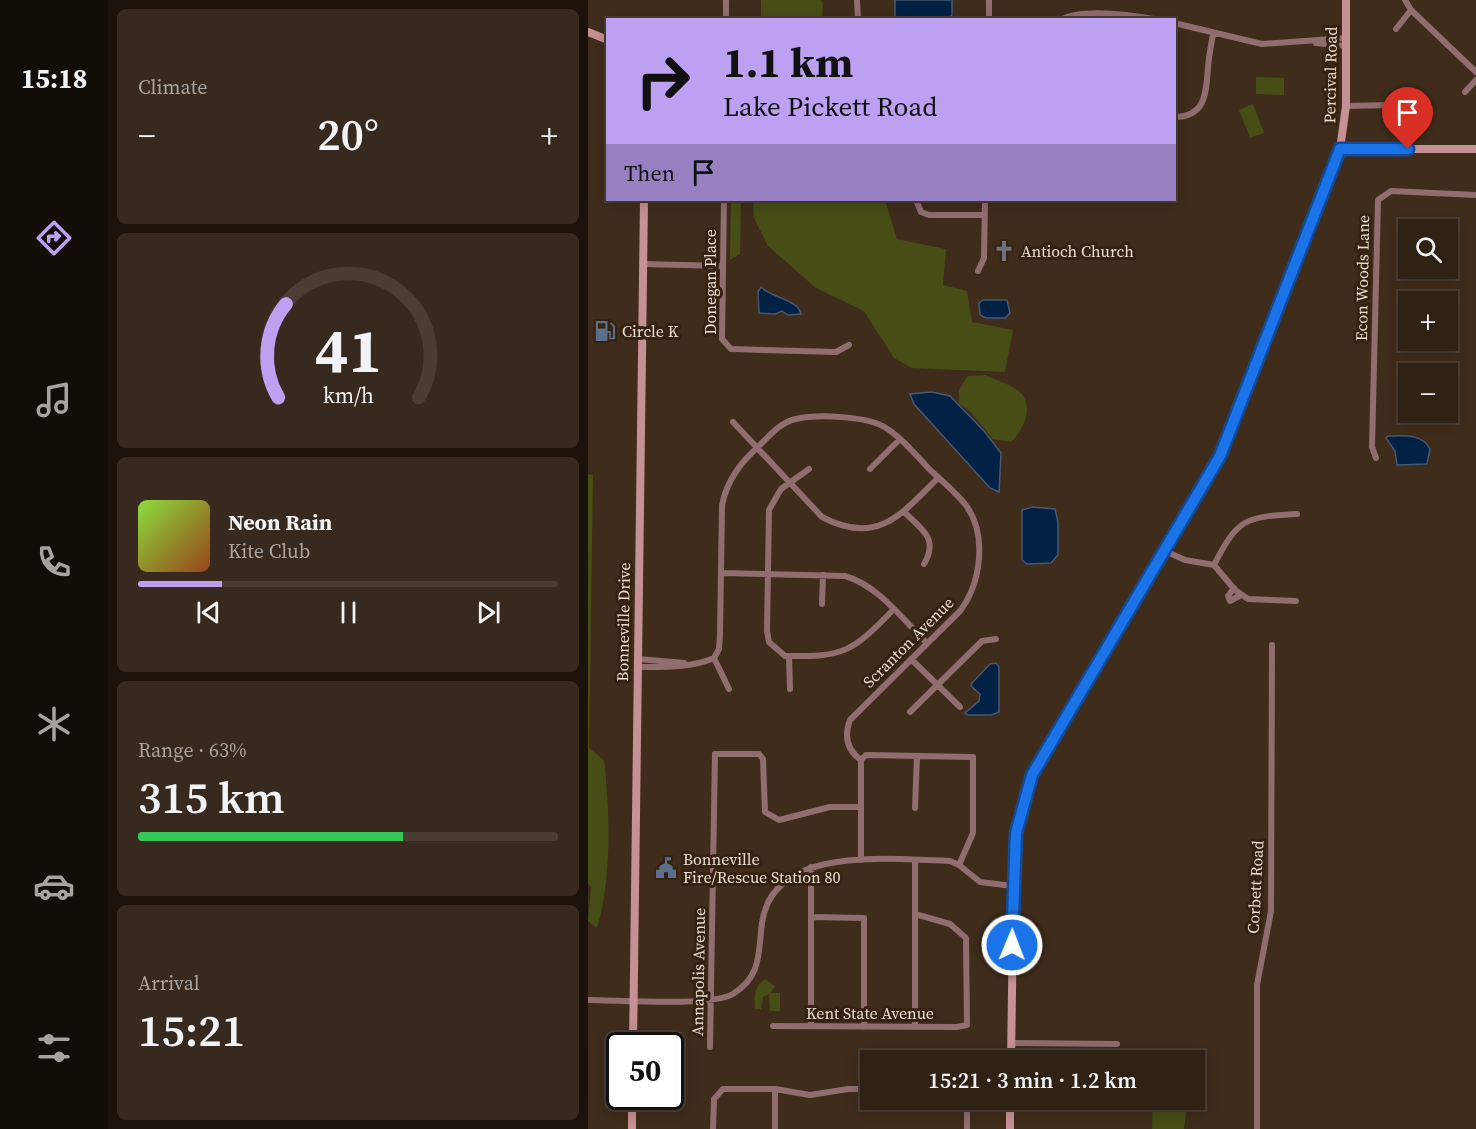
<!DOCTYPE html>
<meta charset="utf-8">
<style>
body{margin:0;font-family:"Source Serif 4",serif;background:#37291d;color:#f1f3f6;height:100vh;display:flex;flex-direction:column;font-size:22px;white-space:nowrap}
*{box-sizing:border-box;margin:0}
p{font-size:20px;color:#a7a3a0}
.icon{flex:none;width:33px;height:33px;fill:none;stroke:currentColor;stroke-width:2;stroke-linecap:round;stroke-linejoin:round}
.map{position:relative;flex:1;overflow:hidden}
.drawer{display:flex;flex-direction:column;gap:9px;padding:9px;background:#1a120b;width:480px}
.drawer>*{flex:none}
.top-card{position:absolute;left:18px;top:18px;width:570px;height:183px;border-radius:0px;box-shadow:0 3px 15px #0003,0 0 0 2px #4a3e34;background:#bca0f2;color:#111;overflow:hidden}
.controls{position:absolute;left:810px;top:219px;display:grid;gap:12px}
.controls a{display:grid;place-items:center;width:60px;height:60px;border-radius:0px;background:#2f2114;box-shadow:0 3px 15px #0003,0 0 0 2px #4a3e34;font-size:30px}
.speed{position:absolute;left:18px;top:1032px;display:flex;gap:12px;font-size:30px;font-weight:700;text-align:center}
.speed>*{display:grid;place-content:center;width:78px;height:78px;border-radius:50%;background:#2f2114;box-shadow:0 3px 15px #0003,0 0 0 2px #4a3e34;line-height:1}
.speed .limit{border:3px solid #111;border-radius:9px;background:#fff;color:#111}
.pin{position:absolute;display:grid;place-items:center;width:51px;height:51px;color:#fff;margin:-62px -26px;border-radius:50% 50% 50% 0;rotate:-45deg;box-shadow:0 0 6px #0007}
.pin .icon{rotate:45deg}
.me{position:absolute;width:66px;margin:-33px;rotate:1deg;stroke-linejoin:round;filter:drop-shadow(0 0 4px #0008)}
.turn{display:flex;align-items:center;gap:21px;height:126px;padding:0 18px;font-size:27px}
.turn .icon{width:78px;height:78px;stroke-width:2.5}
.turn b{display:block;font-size:42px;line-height:51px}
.then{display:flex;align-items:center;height:57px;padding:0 18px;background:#0003;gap:12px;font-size:22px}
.big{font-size:45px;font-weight:600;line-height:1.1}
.drawer .card{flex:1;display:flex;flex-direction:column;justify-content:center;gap:9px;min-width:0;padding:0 21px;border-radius:9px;background:#37291d}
.drawer .dial{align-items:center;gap:0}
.dial svg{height:156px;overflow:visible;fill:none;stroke:#4a3e34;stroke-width:7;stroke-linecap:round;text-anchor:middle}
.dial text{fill:#f1f3f6;stroke:none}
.song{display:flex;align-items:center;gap:18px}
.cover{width:72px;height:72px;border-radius:9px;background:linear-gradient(135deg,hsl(90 70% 55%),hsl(20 70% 35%))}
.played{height:6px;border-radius:3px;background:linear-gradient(90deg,#bca0f2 20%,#4a3e34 20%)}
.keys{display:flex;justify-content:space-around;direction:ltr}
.heat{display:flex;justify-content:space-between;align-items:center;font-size:33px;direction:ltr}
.charge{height:9px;border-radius:4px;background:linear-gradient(90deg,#34c759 63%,#4a3e34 0)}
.trip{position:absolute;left:272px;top:1050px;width:345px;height:60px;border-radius:0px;background:#2f2114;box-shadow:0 3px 15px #0003,0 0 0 2px #4a3e34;font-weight:600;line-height:60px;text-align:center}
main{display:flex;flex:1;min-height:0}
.tab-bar{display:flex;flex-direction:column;width:108px;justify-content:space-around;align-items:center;background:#130d08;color:#a7a3a0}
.tab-bar .icon{width:42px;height:42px}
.tab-bar .selected{color:#bca0f2}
.tab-bar b{font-size:27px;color:#f1f3f6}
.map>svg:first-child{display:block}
</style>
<main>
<nav class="tab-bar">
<b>15:18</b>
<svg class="icon selected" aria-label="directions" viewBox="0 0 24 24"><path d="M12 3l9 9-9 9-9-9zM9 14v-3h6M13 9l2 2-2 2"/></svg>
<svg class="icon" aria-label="music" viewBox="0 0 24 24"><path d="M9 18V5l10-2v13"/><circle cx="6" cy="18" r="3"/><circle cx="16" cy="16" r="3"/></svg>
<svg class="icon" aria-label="phone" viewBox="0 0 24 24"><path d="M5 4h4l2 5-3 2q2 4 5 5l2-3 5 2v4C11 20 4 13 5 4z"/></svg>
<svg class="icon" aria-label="climate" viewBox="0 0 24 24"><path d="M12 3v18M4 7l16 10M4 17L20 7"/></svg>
<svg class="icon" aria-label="car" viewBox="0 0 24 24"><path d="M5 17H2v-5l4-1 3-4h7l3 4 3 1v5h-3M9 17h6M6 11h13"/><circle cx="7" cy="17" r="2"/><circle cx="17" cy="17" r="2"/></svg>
<svg class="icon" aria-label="filters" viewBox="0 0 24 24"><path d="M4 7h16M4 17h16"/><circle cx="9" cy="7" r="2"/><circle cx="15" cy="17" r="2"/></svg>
</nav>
<section class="drawer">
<div class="card"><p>Climate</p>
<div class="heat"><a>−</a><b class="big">20°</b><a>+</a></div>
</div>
<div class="card dial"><svg viewBox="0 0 100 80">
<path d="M14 69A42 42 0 1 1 86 69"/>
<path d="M14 69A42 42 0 0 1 18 21" stroke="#bca0f2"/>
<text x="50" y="56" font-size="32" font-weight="700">41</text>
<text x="50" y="72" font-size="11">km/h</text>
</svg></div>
<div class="card">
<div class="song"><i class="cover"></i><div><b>Neon Rain</b><p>Kite Club</p></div></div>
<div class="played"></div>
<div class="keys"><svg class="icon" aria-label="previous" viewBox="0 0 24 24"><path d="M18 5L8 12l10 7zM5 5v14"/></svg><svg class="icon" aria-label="pause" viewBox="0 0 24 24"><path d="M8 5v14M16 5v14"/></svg><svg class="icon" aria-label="next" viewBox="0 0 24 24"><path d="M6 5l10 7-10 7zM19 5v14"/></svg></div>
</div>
<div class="card"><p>Range · 63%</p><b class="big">315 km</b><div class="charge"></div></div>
<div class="card"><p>Arrival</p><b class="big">15:21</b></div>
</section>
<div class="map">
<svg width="888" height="1129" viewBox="0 0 888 1129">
<rect width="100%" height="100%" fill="#3f2c1b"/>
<path fill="#464e16" d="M173 0H233L235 3 234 19H173Z
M668 77 696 78V95L668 94Z
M665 104 676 133 662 138 651 110Z
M143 200H153L152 254 142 260Z
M165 200H297L309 239 358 249 355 285 379 291 384 322 425 330 417 372 324 368 306 358 276 311 228 288 180 246 166 218Z
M397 375C407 380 419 383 428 389 448 402 437 429 423 442L405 439 381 410 371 404V390L380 376Z
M0 474 5 475 1 748 16 760C22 811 24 879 9 928L0 921 3 887 0 883Z
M177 979 187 986 183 993H192V1011H182L181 994 175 997 173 1009H167C166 995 166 988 177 979Z
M565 1100 594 1101 599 1107 596 1129H564Z"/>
<path fill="#012145" stroke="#475970" stroke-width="1.5" d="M307 0H364V15L359 19H307Z
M173 287C183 298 210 299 213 314L200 315 194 311 187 314 171 313 170 292Z
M395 300H419L422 313 417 318H398L392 315 391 303Z
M344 392 362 396 396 431 413 453 411 492 402 488 326 404 322 394Z
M800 436C815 436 834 433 842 449L839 464 809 465 807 451 798 438Z
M444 507 467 509 470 522V555L463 563 439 564 434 560V510Z
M408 663 411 667V712L403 715H380L377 713 391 701 392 694 383 686 384 683 402 664Z"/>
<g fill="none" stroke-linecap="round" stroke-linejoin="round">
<path stroke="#906e70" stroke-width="6" d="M269 0 270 20
M817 0 823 10 888 72
M138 20V0
M401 20V0
M472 20C496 7 545 15 572 20
M586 23 674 44 758 38
M808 29 823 10
M728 43 758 46
M877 92 888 80
M758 106 803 105
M586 117C619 117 618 91 620 67 621 56 623 45 625 34
M136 200 134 339 143 349 248 352 261 345
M328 200 333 212 341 215H396
M55 264 135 266
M390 271 396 258 397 200
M145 422 234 517C289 546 313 515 350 478
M788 458 784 447 790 200 803 191 888 195
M221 469 193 489 181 510 179 631 181 642 197 656C257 657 264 652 305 610
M282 469 312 439
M316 512C334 529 351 539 336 564
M577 551 597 560 626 565 647 590 660 599 708 601
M626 565C650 518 657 517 709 514
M134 573 257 576C291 586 314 619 339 643
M646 588 640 596 642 601 653 595
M234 604 235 575
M201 656 202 689
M126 658 141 689
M50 659 96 663
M323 659 372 707
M50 667C75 667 103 668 126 658L131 649 132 635 134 505C139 480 153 462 172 445 182 435 193 422 208 419 229 414 280 416 298 428 314 438 328 455 341 469 353 480 366 491 377 504 400 534 393 583 372 611L262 720C256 736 259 750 273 760
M322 712 394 641 408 639
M273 760 278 755 385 757V833L371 865
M273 760V860
M327 808 329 756
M327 860V1027
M223 867V1026
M224 917 276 918V1027
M0 1000C31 1000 122 1007 145 994 174 976 170 953 174 923 185 843 304 860 362 861L371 865 392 882 425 886
M185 1026 369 1027 379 1025 378 938 362 924 327 914
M423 1043 529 1044
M122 1047 127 754H171L175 759 177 812 191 820 242 807H273
M379 1100V1129
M125 1129 126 1099 135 1089H187L222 1095 260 1089H282
M187 1129V1089
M669 1129V985L683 911 684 645"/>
<path stroke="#c69194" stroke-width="8" d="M0 32 20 40
M752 149H888
M45 1046 56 200
M423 1060 426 855 431 814 440 784 467 733 632 456 752 149 758 106V0
M44 1129V1096
M422 1129V1100"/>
</g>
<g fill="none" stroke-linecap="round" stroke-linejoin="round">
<defs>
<path id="route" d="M424 945 428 833 444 775 632 456 752 149H820"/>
</defs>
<use href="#route" stroke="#114b97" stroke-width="15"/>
<use href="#route" stroke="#1a73e8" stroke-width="10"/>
</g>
<defs>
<symbol id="church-bare" viewBox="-9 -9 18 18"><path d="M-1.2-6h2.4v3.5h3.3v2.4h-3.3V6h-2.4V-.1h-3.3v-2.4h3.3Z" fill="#6b7280" stroke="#352211" stroke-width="2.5" paint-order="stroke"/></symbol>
<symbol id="fuel-bare" viewBox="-9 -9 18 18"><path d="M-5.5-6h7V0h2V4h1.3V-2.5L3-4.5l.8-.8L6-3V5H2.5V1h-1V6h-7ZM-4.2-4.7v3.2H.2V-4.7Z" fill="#5c6f8a" stroke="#352211" stroke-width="2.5" paint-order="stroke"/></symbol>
<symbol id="civic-bare" viewBox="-9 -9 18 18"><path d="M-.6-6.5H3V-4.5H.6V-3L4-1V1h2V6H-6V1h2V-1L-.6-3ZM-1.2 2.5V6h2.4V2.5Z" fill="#5c6f8a" stroke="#352211" stroke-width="2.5" paint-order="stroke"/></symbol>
</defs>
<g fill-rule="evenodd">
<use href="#church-bare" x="401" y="236" width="30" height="30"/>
<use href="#fuel-bare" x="2" y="316" width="30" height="30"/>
<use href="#civic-bare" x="63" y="853" width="30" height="30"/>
</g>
<g text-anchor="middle" stroke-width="6" stroke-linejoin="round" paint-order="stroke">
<g font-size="16" fill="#eaddd3" stroke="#352211">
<text transform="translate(742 75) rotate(-89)" y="6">Percival Road</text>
<text transform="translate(774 278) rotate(-89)" y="6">Econ Woods Lane</text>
<text transform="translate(122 282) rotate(-90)" y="6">Donegan Place</text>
<text transform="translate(35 622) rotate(-89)" y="6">Bonneville Drive</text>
<text transform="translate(320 642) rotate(-45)" y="6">Scranton Avenue</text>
<text transform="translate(667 887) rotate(-87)" y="6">Corbett Road</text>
<text transform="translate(110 972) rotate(-89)" y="6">Annapolis Avenue</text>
<text x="282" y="1019">Kent State Avenue</text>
</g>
<g font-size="16" fill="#eaddd3" stroke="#352211" text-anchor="start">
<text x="433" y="257">Antioch Church</text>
<text x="34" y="337">Circle K</text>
<text x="95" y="865">Bonneville<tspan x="95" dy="18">Fire/Rescue Station 80</tspan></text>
</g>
</g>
</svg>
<div class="controls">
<a><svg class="icon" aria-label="search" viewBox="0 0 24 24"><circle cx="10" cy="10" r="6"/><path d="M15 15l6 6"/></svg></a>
<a>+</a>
<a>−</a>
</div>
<div class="speed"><div class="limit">50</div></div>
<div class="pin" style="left:820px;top:149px;background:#d93025"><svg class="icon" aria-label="arrive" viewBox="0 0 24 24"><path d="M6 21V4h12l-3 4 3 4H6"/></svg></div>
<svg class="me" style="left:424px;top:945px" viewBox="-20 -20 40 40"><circle r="17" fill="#1a73e8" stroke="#fff" stroke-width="3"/><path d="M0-11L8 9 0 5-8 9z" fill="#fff"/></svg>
<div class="trip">15:21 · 3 min · 1.2 km</div>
<div class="top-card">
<div class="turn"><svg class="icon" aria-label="right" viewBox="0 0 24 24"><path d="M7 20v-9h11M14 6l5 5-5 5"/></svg><div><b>1.1 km</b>Lake Pickett Road</div></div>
<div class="then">Then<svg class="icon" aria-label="arrive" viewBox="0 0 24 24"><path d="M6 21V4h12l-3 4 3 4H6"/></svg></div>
</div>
</div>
</main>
